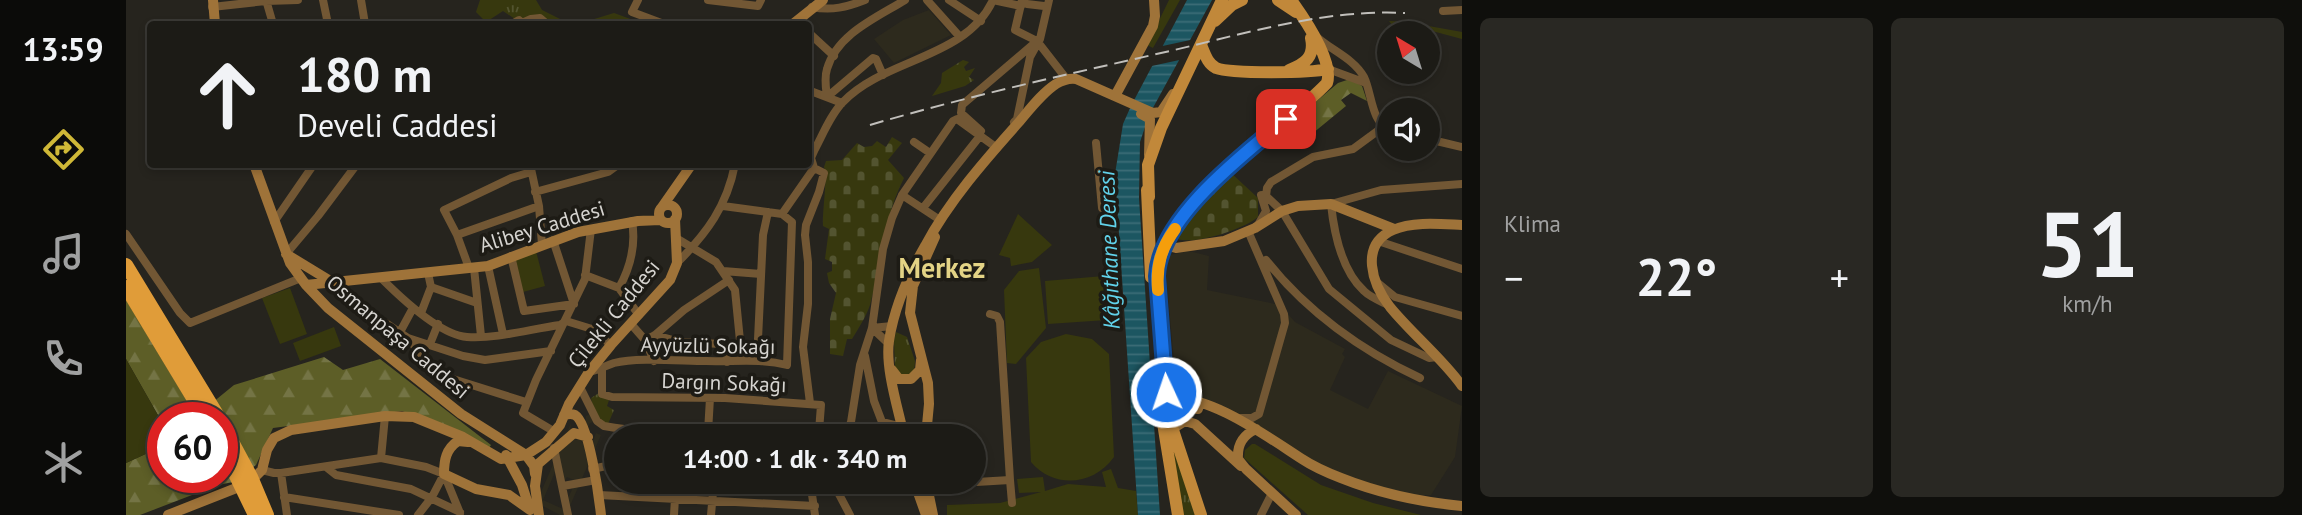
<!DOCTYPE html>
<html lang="tr">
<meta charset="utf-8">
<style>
body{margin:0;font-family:"PT Sans",sans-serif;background:#292823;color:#f1f3f6;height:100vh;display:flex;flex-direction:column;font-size:26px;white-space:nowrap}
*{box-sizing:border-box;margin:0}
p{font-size:23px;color:#a0a1a1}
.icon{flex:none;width:38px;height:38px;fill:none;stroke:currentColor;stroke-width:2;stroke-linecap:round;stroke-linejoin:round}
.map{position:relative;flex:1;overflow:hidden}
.drawer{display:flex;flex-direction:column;gap:18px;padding:18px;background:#0f0f0c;width:840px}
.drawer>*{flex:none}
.top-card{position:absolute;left:21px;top:21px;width:665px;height:147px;border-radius:7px;box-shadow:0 4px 10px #0003,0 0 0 2px #3a3935;background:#1c1b16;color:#f1f3f6;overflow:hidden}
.needle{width:46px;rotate:322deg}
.controls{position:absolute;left:1251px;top:21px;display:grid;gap:14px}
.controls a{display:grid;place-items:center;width:63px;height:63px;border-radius:50%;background:#1c1b16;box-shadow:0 4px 10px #0003,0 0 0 2px #3a3935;font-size:35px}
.speed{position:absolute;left:21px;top:402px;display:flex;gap:14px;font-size:35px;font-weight:700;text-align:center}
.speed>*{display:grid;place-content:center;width:91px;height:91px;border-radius:50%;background:#1c1b16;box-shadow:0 4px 10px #0003,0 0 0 2px #3a3935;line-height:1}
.speed .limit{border:10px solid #d22;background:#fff;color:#111}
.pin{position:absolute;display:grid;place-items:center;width:60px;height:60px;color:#fff;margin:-30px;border-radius:14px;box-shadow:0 4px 10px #0006}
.me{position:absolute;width:77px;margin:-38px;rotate:357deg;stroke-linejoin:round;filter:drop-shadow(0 0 5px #0008)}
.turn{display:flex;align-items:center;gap:24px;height:147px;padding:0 35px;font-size:32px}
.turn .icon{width:91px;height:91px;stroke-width:2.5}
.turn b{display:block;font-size:49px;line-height:60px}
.big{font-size:52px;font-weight:700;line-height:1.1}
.drawer .tile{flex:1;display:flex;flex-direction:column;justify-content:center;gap:10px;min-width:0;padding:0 24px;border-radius:10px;background:#292823}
.drawer .dial{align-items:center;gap:0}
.dial b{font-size:91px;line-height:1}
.heat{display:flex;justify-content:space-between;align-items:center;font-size:38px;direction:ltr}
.drawer .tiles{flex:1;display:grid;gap:18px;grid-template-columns:repeat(2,1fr)}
.trip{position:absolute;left:478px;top:424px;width:382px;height:70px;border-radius:35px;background:#1c1b16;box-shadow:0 4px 10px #0003,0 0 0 2px #3a3935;font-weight:700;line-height:70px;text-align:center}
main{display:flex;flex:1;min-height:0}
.menu{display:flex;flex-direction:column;width:126px;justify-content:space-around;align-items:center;background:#0b0b09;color:#a0a1a1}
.menu .icon{width:49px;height:49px}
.menu .on{color:#cfb837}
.menu b{font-size:32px;color:#f1f3f6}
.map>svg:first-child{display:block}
</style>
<main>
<nav class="menu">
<b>13:59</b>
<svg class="icon on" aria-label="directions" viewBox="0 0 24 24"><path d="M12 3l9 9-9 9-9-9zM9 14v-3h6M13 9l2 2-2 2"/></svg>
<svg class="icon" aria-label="music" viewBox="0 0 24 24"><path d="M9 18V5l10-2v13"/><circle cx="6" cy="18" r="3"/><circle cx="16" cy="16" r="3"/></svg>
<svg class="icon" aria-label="phone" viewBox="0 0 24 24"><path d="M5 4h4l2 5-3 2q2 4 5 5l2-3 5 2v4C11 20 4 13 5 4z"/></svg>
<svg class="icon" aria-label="climate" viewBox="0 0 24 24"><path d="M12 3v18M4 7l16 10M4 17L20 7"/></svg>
</nav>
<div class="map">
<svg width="1336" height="515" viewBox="0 0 1336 515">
<defs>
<pattern id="grass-tufts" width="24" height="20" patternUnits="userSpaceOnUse" patternTransform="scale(1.75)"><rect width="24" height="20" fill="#37380e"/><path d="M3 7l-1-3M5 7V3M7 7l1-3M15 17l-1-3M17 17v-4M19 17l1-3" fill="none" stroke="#535430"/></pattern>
<pattern id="forest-firs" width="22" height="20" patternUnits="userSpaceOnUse" patternTransform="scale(1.75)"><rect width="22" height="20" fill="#5d5e27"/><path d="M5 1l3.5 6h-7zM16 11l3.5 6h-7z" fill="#747445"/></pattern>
<pattern id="cemetery-stones" width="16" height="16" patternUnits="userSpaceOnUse" patternTransform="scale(1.75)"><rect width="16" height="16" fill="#37380e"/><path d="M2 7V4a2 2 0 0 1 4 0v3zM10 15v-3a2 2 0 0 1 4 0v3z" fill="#535430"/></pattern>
<pattern id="water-rules" width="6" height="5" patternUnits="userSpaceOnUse" patternTransform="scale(1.75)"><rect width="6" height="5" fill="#1c5661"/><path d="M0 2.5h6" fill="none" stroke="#3c6d77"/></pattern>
</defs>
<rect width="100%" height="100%" fill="#26241e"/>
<path fill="#2d2a1d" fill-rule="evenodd" d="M803 10 825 35 768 63 748 39 777 20Z
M1063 251 1083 256 1081 290 1154 305 1169 322 1219 349 1216 354 1219 357 1204 390 1242 409 1262 371 1336 406 1329 457 1305 495H1276L1199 467 1093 405 1060 390 1049 371 1039 265 1043 255Z
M466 413 467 422 464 423 455 442 465 446 470 433 475 435 440 515H434L415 505 410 515H405L445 423 444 437 451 440 460 421V416ZM429 472 439 480 441 477 450 481 437 509 417 500Z"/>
<path fill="url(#grass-tufts)" d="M354 0H410L416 10 444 24H423L417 18 389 19 377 11 360 22 350 12Z
M488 13 518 24H452Z
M1263 21 1280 22 1336 32V39L1310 32 1267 26Z
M837 60 843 62 838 67 840 71 849 68 843 77 848 80 839 86 806 96 815 83 816 73Z
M770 332 781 337 789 361 788 372 777 376 769 368 768 341Z
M473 393 483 400 481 406 488 410 482 424C470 422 467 408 465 398Z
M1045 441 1069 515H1056Z"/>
<path fill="url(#forest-firs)" d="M1224 79 1236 86 1241 101 1225 93 1215 100 1220 106 1170 147 1158 129 1212 83Z
M0 300 70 416 108 385 198 357 217 370 254 359 365 445 361 451 335 433 276 411 147 428 130 465 107 482 92 485 14 515H0V463L37 446V478H96V418H37V424L0 359Z"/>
<path fill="url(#cemetery-stones)" d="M766 137 776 143 762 160 778 178C756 222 756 260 744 305 740 317 732 329 726 339H721L717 356 704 354V319L710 293 703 283 701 273 706 271V262L699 259 703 229 697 226C696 211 702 177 698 167L700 161 716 160 731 143 738 147 746 146 751 141 760 147Z
M1104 172 1132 198V217C1118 229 1063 248 1046 237L1089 186Z"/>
<path fill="#37380e" d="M1043 0H1054L1027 48 1021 45Z
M892 214 926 245 906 262 885 266 884 258 873 255Z
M410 251 419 286 397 292 389 260Z
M913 268 920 328 890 364 881 363 878 290 893 271Z
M978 276 981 320 922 324 919 281Z
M164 288 181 334 154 344 136 298Z
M208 327 215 346 174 361 167 343Z
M940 334 966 339 983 354 988 457C967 486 928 489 905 462L900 358 915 342Z
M0 359 37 424V446L0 463Z
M1126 444H1129L1195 485 1247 503 1295 515H1182L1118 458 1119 450Z
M985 469 992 488 1010 491 1012 515H821V505L874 503 915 492 893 493 891 479 917 477 919 491 942 484 980 487 976 472Z"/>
<path fill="url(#water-rules)" d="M1061 0H1086L1023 115 1014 142 1013 198 1034 515H1012L989 174 997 124 1005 106Z"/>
<path fill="#26241e" d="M1069 39 1058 59 1021 67 1032 47Z"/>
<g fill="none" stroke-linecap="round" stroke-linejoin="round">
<path stroke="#725734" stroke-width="8" d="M140 0 147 24
M197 0 202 24
M235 0 239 24
M512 0 506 12 538 24
M582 0 632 6 635 0
M801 0 834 37
M823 0 855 21
M867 0 895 6
M896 0 889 30 911 41 939 77
M901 4 918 6
M86 7 140 1 172 0
M686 7C706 11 721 7 739 0
M1317 11 1336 10
M396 23 405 19 414 18 421 24
M386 24 393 20 397 24
M682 32 708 56
M1192 38C1207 51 1228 59 1238 77 1246 93 1245 123 1264 130
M1202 69 1240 83
M682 90 716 103
M701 97C700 89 698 78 701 69 711 34 750 18 779 0
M701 97 747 58 750 59 757 75
M888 122 891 119 904 57 914 39 923 0
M1257 127 1227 149 1187 157 1145 182 1141 188 1140 196 1156 211 1203 289 1265 340 1303 358 1311 357
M855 131 835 113 836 105 911 41
M1302 139 1336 147
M788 142 804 153
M970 143 976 208
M682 148 689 149C697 134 705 114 717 102 759 58 840 59 867 0
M404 164 413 206 416 245
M409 192 482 172 493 164
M776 195 814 220
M597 206 656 214 688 168 685 158 689 149
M797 208 854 136
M506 221C510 244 504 268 493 288L513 315
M148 222 188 164
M1132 225 1140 211 1135 195
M0 234 54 313 64 323 175 278
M331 235 318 210 385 178 405 172
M550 238 590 262 609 290 616 361
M1252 241 1336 269
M160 254 192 216 231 164
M385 256 398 311 448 304 427 240
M1140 260C1180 311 1236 351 1294 378
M551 263C581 233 601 206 609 164
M362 266 377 334
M343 268 331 235 413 206
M348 268 355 336
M597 271 635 274
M302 273 305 287 351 303
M459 275 493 288
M255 278C274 297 314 335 341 337 371 339 404 329 434 325L440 321 466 329 485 345
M206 282 217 294 282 338 337 356 359 360 425 351
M1252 283 1269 297 1336 316
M1262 305C1254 301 1244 297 1238 291 1215 270 1208 233 1205 204L1255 190 1336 184
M295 313 305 287
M505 324 519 340 528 361
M746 328 763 344
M746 328 766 326
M274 332 287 308
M529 335 554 342 596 344 600 346 601 362
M282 338 311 374 400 402
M519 340 529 335 558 310 603 280
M304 344 312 324
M739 356 748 401 756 422 776 427
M631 360 637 235 642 212
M476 370V394L486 397 599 398 695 405 693 431 670 436
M463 372C473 370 479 366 488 363 511 357 556 361 580 361 607 362 634 358 661 365L666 222 656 214
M454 387 471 421 478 426C527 435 576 432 625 436
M684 403 677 347 682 304V262L679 235 680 225 693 192 698 173 688 168
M1115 418H1126L1133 414 1159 323 1158 314 1122 231
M429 432 397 413 410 380 459 279 465 229
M582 432 584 398
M719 436 725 422 734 365 746 328 757 249 766 218 776 195 827 121 831 119 871 148
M428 448 442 515
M255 458 259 416
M200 467 210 475 285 489 334 512
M466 469 490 464
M136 470 148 473H155L255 458 300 467 318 474
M155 473 161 515
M318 474 334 513
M884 480 886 503
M684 481 689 515
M706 481 724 515
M817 484 884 480 874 322 871 316 864 314
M437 486 470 480
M473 495 689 506
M158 497 273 515
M292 515 306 497 318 474
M548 515 549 498
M585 515 588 481
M1135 515 1146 493"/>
<path stroke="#9f7339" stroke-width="10" d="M87 0 89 24
M667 24 697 0
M989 96 1027 26 1029 16 1028 0
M1015 114 1024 119 1023 155
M128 164 164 263 180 285 202 308 335 414 400 455 408 466 409 474
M533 214a9 9 0 1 1 18 0a9 9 0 1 1-18 0Z
M536 207 566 164
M1336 225C1315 224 1287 221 1267 230 1233 245 1246 284 1264 307 1287 335 1315 357 1336 386
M1039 245 1050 248 1098 241 1129 228 1156 211 1172 206 1205 204 1268 229
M160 254 206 282
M180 285 362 266 452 232 512 221 534 220
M1042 365 1048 382 1067 399
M766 370 773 379H785L794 370 795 360
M1040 400C1077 389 1146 440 1176 459 1188 467 1202 473 1215 478 1255 494 1294 502 1336 506
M438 415C442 414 445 413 449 415 463 423 473 497 475 515
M1042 415 1055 407 1072 409
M1046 429 1059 421 1069 424 1115 466
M1130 429C1117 435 1111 444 1112 459L1120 469 1170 515
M778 436C772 408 759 368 763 341 768 308 783 274 799 246 823 201 859 160 893 122 904 109 916 93 930 84 937 80 943 78 950 79L1027 113 1035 112 1047 94
M800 436 803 404 802 383 784 313 787 286 809 237
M342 442 332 441C320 449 318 460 318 474L350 489 383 495 404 510
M380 455 396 485 403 507
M788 481 800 515
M800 481 807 515
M42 515 123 483 136 470 141 450 148 438 165 430 259 416 288 417 337 437 375 459 400 455 420 442 434 425 443 404 463 372 485 345 544 280 551 263 549 219
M413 515 409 486 412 464 448 433 462 437"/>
<path stroke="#c1883a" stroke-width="12" d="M1152 0 1170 12
M1089 21 1106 5 1116 0
M1075 45C1079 54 1081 63 1090 68 1105 74 1185 73 1202 69
M1163 70C1179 64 1189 57 1185 38
M1021 190 1025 277
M1023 197 1022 165 1035 128 1096 0
M1036 417 1052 515
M1075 515 1042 415 1031 276C1034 203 1154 133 1201 83 1208 61 1178 18 1165 0"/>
<path stroke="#e09c39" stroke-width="14" d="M0 265 93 418
M0 287 79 418"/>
<path stroke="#c1bfbb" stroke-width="2" stroke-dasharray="14 7" stroke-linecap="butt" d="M744 125C842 96 943 74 1044 51 1121 33 1199 9 1279 13"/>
<path stroke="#e09c39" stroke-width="14" d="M96 423 125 477 141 515
M96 447 129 515"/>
</g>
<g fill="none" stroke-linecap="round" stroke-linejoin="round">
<defs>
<path id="route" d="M1040 392 1031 276C1033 218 1118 154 1160 119"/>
</defs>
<use href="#route" stroke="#114b97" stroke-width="18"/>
<use href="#route" stroke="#1a73e8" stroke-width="12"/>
<path stroke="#f59e0b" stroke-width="12" d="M1032 290C1030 266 1035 248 1049 229"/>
</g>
<g text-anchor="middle" stroke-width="7" stroke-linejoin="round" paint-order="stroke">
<g font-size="21" fill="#d6d4d0" stroke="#1d1b15">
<text transform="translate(416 227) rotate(-17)" y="7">Alibey Caddesi</text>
<text transform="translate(488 314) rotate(-51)" y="7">Çilekli Caddesi</text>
<text transform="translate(272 337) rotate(40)" y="7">Osmanpaşa Caddesi</text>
<text transform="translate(582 346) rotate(1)" y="7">Ayyüzlü Sokağı</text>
<text transform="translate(598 383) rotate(2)" y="7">Dargın Sokağı</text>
</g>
<g font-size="23" font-style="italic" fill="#61d2ea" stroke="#1d1b15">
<text transform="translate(983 250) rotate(-92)" y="8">Kâğıthane Deresi</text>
</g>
<g font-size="28" font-weight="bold" fill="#e3d385" stroke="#1d1b15">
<text x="816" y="278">Merkez</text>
</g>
</g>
</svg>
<div class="controls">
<a><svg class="needle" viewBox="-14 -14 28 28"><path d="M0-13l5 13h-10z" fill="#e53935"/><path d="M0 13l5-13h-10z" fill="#a0a1a1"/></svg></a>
<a><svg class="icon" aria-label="sound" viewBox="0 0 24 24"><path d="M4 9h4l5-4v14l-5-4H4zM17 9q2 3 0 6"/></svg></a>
</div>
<div class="speed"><div class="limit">60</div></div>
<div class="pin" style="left:1160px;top:119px;background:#d93025"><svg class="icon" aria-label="arrive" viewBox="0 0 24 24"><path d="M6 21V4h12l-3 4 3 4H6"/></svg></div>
<svg class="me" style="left:1040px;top:392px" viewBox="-20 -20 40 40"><circle r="17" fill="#1a73e8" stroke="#fff" stroke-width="3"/><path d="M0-11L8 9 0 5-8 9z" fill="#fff"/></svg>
<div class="trip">14:00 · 1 dk · 340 m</div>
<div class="top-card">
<div class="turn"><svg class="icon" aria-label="ahead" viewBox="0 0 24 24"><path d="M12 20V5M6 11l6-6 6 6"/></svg><div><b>180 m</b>Develi Caddesi</div></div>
</div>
</div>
<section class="drawer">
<div class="tiles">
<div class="tile"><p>Klima</p>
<div class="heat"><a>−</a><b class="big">22°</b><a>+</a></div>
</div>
<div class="tile dial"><b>51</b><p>km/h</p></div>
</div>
</section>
</main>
